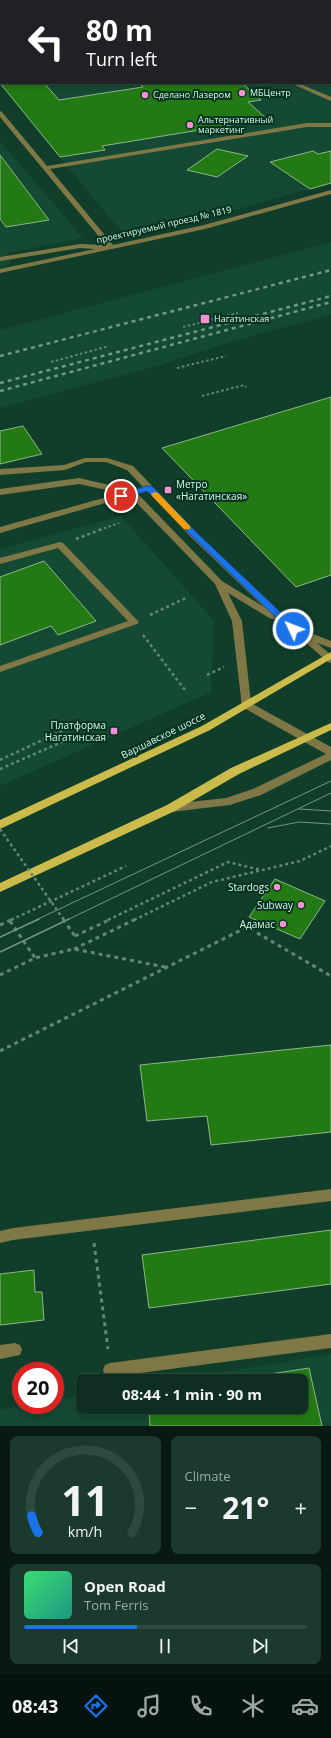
<!DOCTYPE html>
<meta charset="utf-8">
<style>
body{margin:0;font-family:"Open Sans",sans-serif;background:#1b3a2d;color:#f1f3f6;height:100vh;display:flex;flex-direction:column;font-size:15px;white-space:nowrap}
*{box-sizing:border-box;margin:0}
p{font-size:13px;color:#9aa8a5}
.icon{flex:none;width:22px;height:22px;fill:none;stroke:currentColor;stroke-width:2;stroke-linecap:round;stroke-linejoin:round}
.map{position:relative;height:1426px;overflow:hidden}
.panel{display:flex;flex-direction:column;gap:10px;padding:10px;background:#071912;flex:1}
.panel>*{flex:none}
.hud{position:absolute;left:0px;top:0px;width:331px;height:84px;box-shadow:0 2px 6px #0003,0 0 0 1px #2d4a3e;background:#202124;color:#fff;overflow:hidden}
.speed{position:absolute;left:12px;top:1362px;display:flex;gap:8px;font-size:20px;font-weight:700;text-align:center}
.speed>*{display:grid;place-content:center;width:52px;height:52px;border-radius:50%;background:#0d2e20;box-shadow:0 2px 6px #0003,0 0 0 1px #2d4a3e;line-height:1}
.speed .limit{border:6px solid #d22;background:#fff;color:#111}
.pin{position:absolute;display:grid;place-items:center;width:34px;height:34px;color:#fff;margin:-17px;border:2px solid #fff;border-radius:50%;box-shadow:0 1px 4px #0007}
.me{position:absolute;width:44px;margin:-22px;rotate:313deg;stroke-linejoin:round;filter:drop-shadow(0 0 3px #0008)}
.turn{display:flex;align-items:center;gap:14px;height:84px;padding:0 20px;font-size:18px}
.turn .icon{width:52px;height:52px;stroke-width:2.5}
.turn b{display:block;font-size:28px;line-height:34px}
.big{font-size:30px;font-weight:700;line-height:1.1}
.panel .widget{flex:1;display:flex;flex-direction:column;justify-content:center;gap:6px;min-width:0;padding:0 14px;border-radius:8px;background:#1b3a2d}
.panel .dial{align-items:center;gap:0}
.dial svg{height:104px;overflow:visible;fill:none;stroke:#2d4a3e;stroke-width:7;stroke-linecap:round;text-anchor:middle}
.dial text{fill:#f1f3f6;stroke:none}
.song{display:flex;align-items:center;gap:12px}
.cover{width:48px;height:48px;border-radius:6px;background:linear-gradient(135deg,hsl(140 70% 55%),hsl(170 70% 35%))}
.played{height:4px;border-radius:2px;background:linear-gradient(90deg,#1a73e8 40%,#2d4a3e 40%)}
.keys{display:flex;justify-content:space-around;direction:ltr}
.heat{display:flex;justify-content:space-between;align-items:center;font-size:22px;direction:ltr}
.panel .tiles{flex:1;display:grid;gap:10px;grid-template-columns:1fr 1fr}
.widget:last-child{grid-column:span 2}
.trip{position:absolute;left:76px;top:1374px;width:232px;height:40px;border-radius:8px;background:#0d2e20;box-shadow:0 2px 6px #0003,0 0 0 1px #2d4a3e;font-weight:700;line-height:40px;text-align:center}
.menu{display:flex;height:64px;justify-content:space-around;align-items:center;background:#05120d;color:#9aa8a5}
.menu .icon{width:28px;height:28px}
.menu .current{color:#1a73e8}
.menu b{font-size:18px;color:#f1f3f6}
.map>svg:first-child{display:block}
</style>
<div class="map">
<svg width="331" height="1426" viewBox="0 0 331 1426">
<rect width="100%" height="100%" fill="#113e2a"/>
<path fill="#144933" d="M0 0H331V27L330 1H1L0 28Z
M0 44 1 83H325L331 86V183L202 219 124 235 0 85Z
M0 141 83 238 8 253 10 264 0 266Z
M331 242V315L233 341 157 366 0 408V330Z
M121 516 214 621 211 692 0 786V549Z
M331 1354V1426H0V1410L27 1405H55V1400L83 1396V1407H301V1381H170Z"/>
<path fill="#237a14" stroke="#8fb689" d="M0 83H44L59 100 143 87 139 83H242L261 100 248 102 267 119 102 146 105 150 60 157Z
M217 149 248 156 217 177 187 170Z
M313 151 318 154 331 151V183L310 189 270 162Z
M0 155 49 220 6 227 0 219Z
M331 397V575L296 587 162 448Z
M23 426 42 454 0 464V431Z
M44 561 96 621 58 635 51 626 0 645V577Z
M275 879 325 901 300 939 249 917Z
M331 1045V1132L211 1145 207 1116 147 1121 140 1065Z
M331 1230V1284L149 1308 142 1255Z
M34 1270 35 1292H42L44 1320 0 1325V1274Z
M309 1368 322 1426H150L149 1407H301V1381H225Z"/>
<g fill="none" stroke-linecap="round" stroke-linejoin="round">
<path stroke="#618875" stroke-width="2" stroke-dasharray="2.5 2.5" stroke-linecap="butt" d="M183 327 238 313
M51 362 109 346
M177 368 226 356
M202 396 244 385 246 387
M99 530 119 523"/>
<path stroke="#618875" stroke-width="2.5" stroke-dasharray="3 3" stroke-linecap="butt" d="M76 539 102 529
M150 615 188 597
M143 635 185 690
M207 675 224 667
M0 760 81 722 101 726
M0 769 71 738
M11 920 126 866
M108 920 228 862 261 870
M134 920 212 882 300 861 331 846"/>
<path stroke="#618875" stroke-width="3" stroke-dasharray="4 4" stroke-linecap="butt" d="M10 921 35 958
M0 925 13 919
M75 936 111 919
M74 949 136 919
M0 975 35 958 74 949 165 967
M0 1051 247 927 331 976
M94 1243 108 1349"/>
<path fill="#7f7846" fill-rule="evenodd" d="M290 83H298L331 97V101Z
M0 111 2 112 47 166 307 123H331V127H307L50 169 113 245 204 225 331 190V194L205 229 0 273V269L95 249 80 248 0 261V257L80 244 106 245 0 117Z
M85 458H107L133 466 197 533 296 627 331 641V648L317 643 331 655V663L328 662 304 641 302 639 304 637 290 631 277 619H271L228 593 242 621 251 703 331 747V760L261 795 230 805 171 812 167 811 166 808 167 805 171 804 226 798 253 789 326 754 242 707 232 621 215 584 130 496 0 533V527L121 493 79 484 0 495V489L79 478 131 490 143 487 127 470 106 462H86L65 470 0 475V469L64 465ZM147 491 191 537 264 607 222 581 138 494Z
M60 542 63 543 139 622 137 624 0 672V666L128 621 58 548 0 564V558Z
M331 1189V1201L13 1240 0 1243V1231L13 1228Z
M331 1334V1348L110 1377 105 1375 103 1370 105 1365 110 1363Z
M15 1343 20 1345 22 1350 20 1355 0 1359V1345Z"/>
<path fill="#cbbb4a" fill-rule="evenodd" d="M331 652V659L210 730 0 829V820L202 726Z
M331 723V730L239 774 175 811 0 892V883L167 805 231 768Z"/>
<path stroke="#729885" stroke-width="1" d="M299 809 331 811
M268 828 299 822 331 824
M36 920 331 781
M67 920 331 793"/>
<path stroke="#729885" stroke-width="1.5" d="M0 937 39 919
M0 952 69 919"/>
<path stroke="#729885" stroke-width="2.5" stroke-dasharray="4 4" stroke-linecap="butt" d="M0 356 331 270
M0 383 331 296
M0 391 331 302"/>
<path stroke="#618875" stroke-width="2.5" stroke-dasharray="3 3" stroke-linecap="butt" d="M0 829 64 920"/>
<path stroke="#618875" stroke-width="3" stroke-dasharray="4 4" stroke-linecap="butt" d="M63 919 75 936"/>
</g>
<path fill="#1a73e8" stroke="#114b97" d="M146 486H152L197 533 296 627V631H290L192 536 147 491 121 499 117 496Z"/>
<path fill="#f59e0b" d="M155 492 158 493 190 526V529H184L152 496 151 494Z"/>
<g fill="#f591d2" stroke="#043320" stroke-width="1.5">
<circle cx="242" cy="93" r="4"/>
<circle cx="145" cy="95" r="4"/>
<circle cx="190" cy="125" r="4"/>
<rect x="200" y="314" width="10" height="10" rx="2"/>
<rect x="164" y="486" width="8" height="8" rx="2"/>
<rect x="110" y="727" width="8" height="8" rx="2"/>
<circle cx="277" cy="887" r="4"/>
<circle cx="301" cy="905" r="4"/>
<circle cx="283" cy="924" r="4"/>
</g>
<g text-anchor="middle" stroke-width="4" stroke-linejoin="round" paint-order="stroke">
<g font-size="9" fill="#d9f7e6" stroke="#043320" text-anchor="start">
<text x="250" y="96">МБЦентр</text>
<text x="153" y="98">Сделано Лазером</text>
<text x="198" y="123">Альтернативный<tspan x="198" dy="10">маркетинг</tspan></text>
<text x="214" y="322">Нагатинская</text>
</g>
<g font-size="9" fill="#d9f7e6" stroke="#043320">
<text transform="translate(164 225) rotate(-13)" y="3">проектируемый проезд № 1819</text>
</g>
<g font-size="10" fill="#d9f7e6" stroke="#043320" text-anchor="end">
<text x="176" y="488" text-anchor="start">Метро<tspan x="176" dy="12">«Нагатинская»</tspan></text>
<text x="106" y="729">Платформа<tspan x="106" dy="12">Нагатинская</tspan></text>
<text x="269" y="891">Stardogs</text>
<text x="293" y="909">Subway</text>
<text x="275" y="928">Адамас</text>
</g>
<g font-size="10" fill="#d9f7e6" stroke="#043320">
<text transform="translate(163 735) rotate(-26)" y="4">Варшавское шоссе</text>
</g>
</g>
</svg>
<div class="speed"><div class="limit">20</div></div>
<div class="pin" style="left:121px;top:496px;background:#d93025"><svg class="icon" aria-label="arrive" viewBox="0 0 24 24"><path d="M6 21V4h12l-3 4 3 4H6"/></svg></div>
<svg class="me" style="left:293px;top:629px" viewBox="-20 -20 40 40"><circle r="17" fill="#1a73e8" stroke="#fff" stroke-width="3"/><path d="M0-11L8 9 0 5-8 9z" fill="#fff"/></svg>
<div class="trip">08:44 · 1 min · 90 m</div>
<div class="hud">
<div class="turn"><svg class="icon" aria-label="left" viewBox="0 0 24 24"><path d="M17 20v-9H6M10 6l-5 5 5 5"/></svg><div><b>80 m</b>Turn left</div></div>
</div>
</div>
<section class="panel">
<div class="tiles">
<div class="widget dial"><svg viewBox="0 0 100 80">
<path d="M14 69A42 42 0 1 1 86 69"/>
<path d="M14 69A42 42 0 0 1 9 56" stroke="#1a73e8"/>
<text x="50" y="56" font-size="32" font-weight="700">11</text>
<text x="50" y="72" font-size="11">km/h</text>
</svg></div>
<div class="widget"><p>Climate</p>
<div class="heat"><a>−</a><b class="big">21°</b><a>+</a></div>
</div>
<div class="widget">
<div class="song"><i class="cover"></i><div><b>Open Road</b><p>Tom Ferris</p></div></div>
<div class="played"></div>
<div class="keys"><svg class="icon" aria-label="previous" viewBox="0 0 24 24"><path d="M18 5L8 12l10 7zM5 5v14"/></svg><svg class="icon" aria-label="pause" viewBox="0 0 24 24"><path d="M8 5v14M16 5v14"/></svg><svg class="icon" aria-label="next" viewBox="0 0 24 24"><path d="M6 5l10 7-10 7zM19 5v14"/></svg></div>
</div>
</div>
</section>
<nav class="menu">
<b>08:43</b>
<svg class="icon current" aria-label="directions" viewBox="0 0 24 24"><path d="M12 3l9 9-9 9-9-9zM9 14v-3h6M13 9l2 2-2 2"/></svg>
<svg class="icon" aria-label="music" viewBox="0 0 24 24"><path d="M9 18V5l10-2v13"/><circle cx="6" cy="18" r="3"/><circle cx="16" cy="16" r="3"/></svg>
<svg class="icon" aria-label="phone" viewBox="0 0 24 24"><path d="M5 4h4l2 5-3 2q2 4 5 5l2-3 5 2v4C11 20 4 13 5 4z"/></svg>
<svg class="icon" aria-label="climate" viewBox="0 0 24 24"><path d="M12 3v18M4 7l16 10M4 17L20 7"/></svg>
<svg class="icon" aria-label="car" viewBox="0 0 24 24"><path d="M5 17H2v-5l4-1 3-4h7l3 4 3 1v5h-3M9 17h6M6 11h13"/><circle cx="7" cy="17" r="2"/><circle cx="17" cy="17" r="2"/></svg>
</nav>
